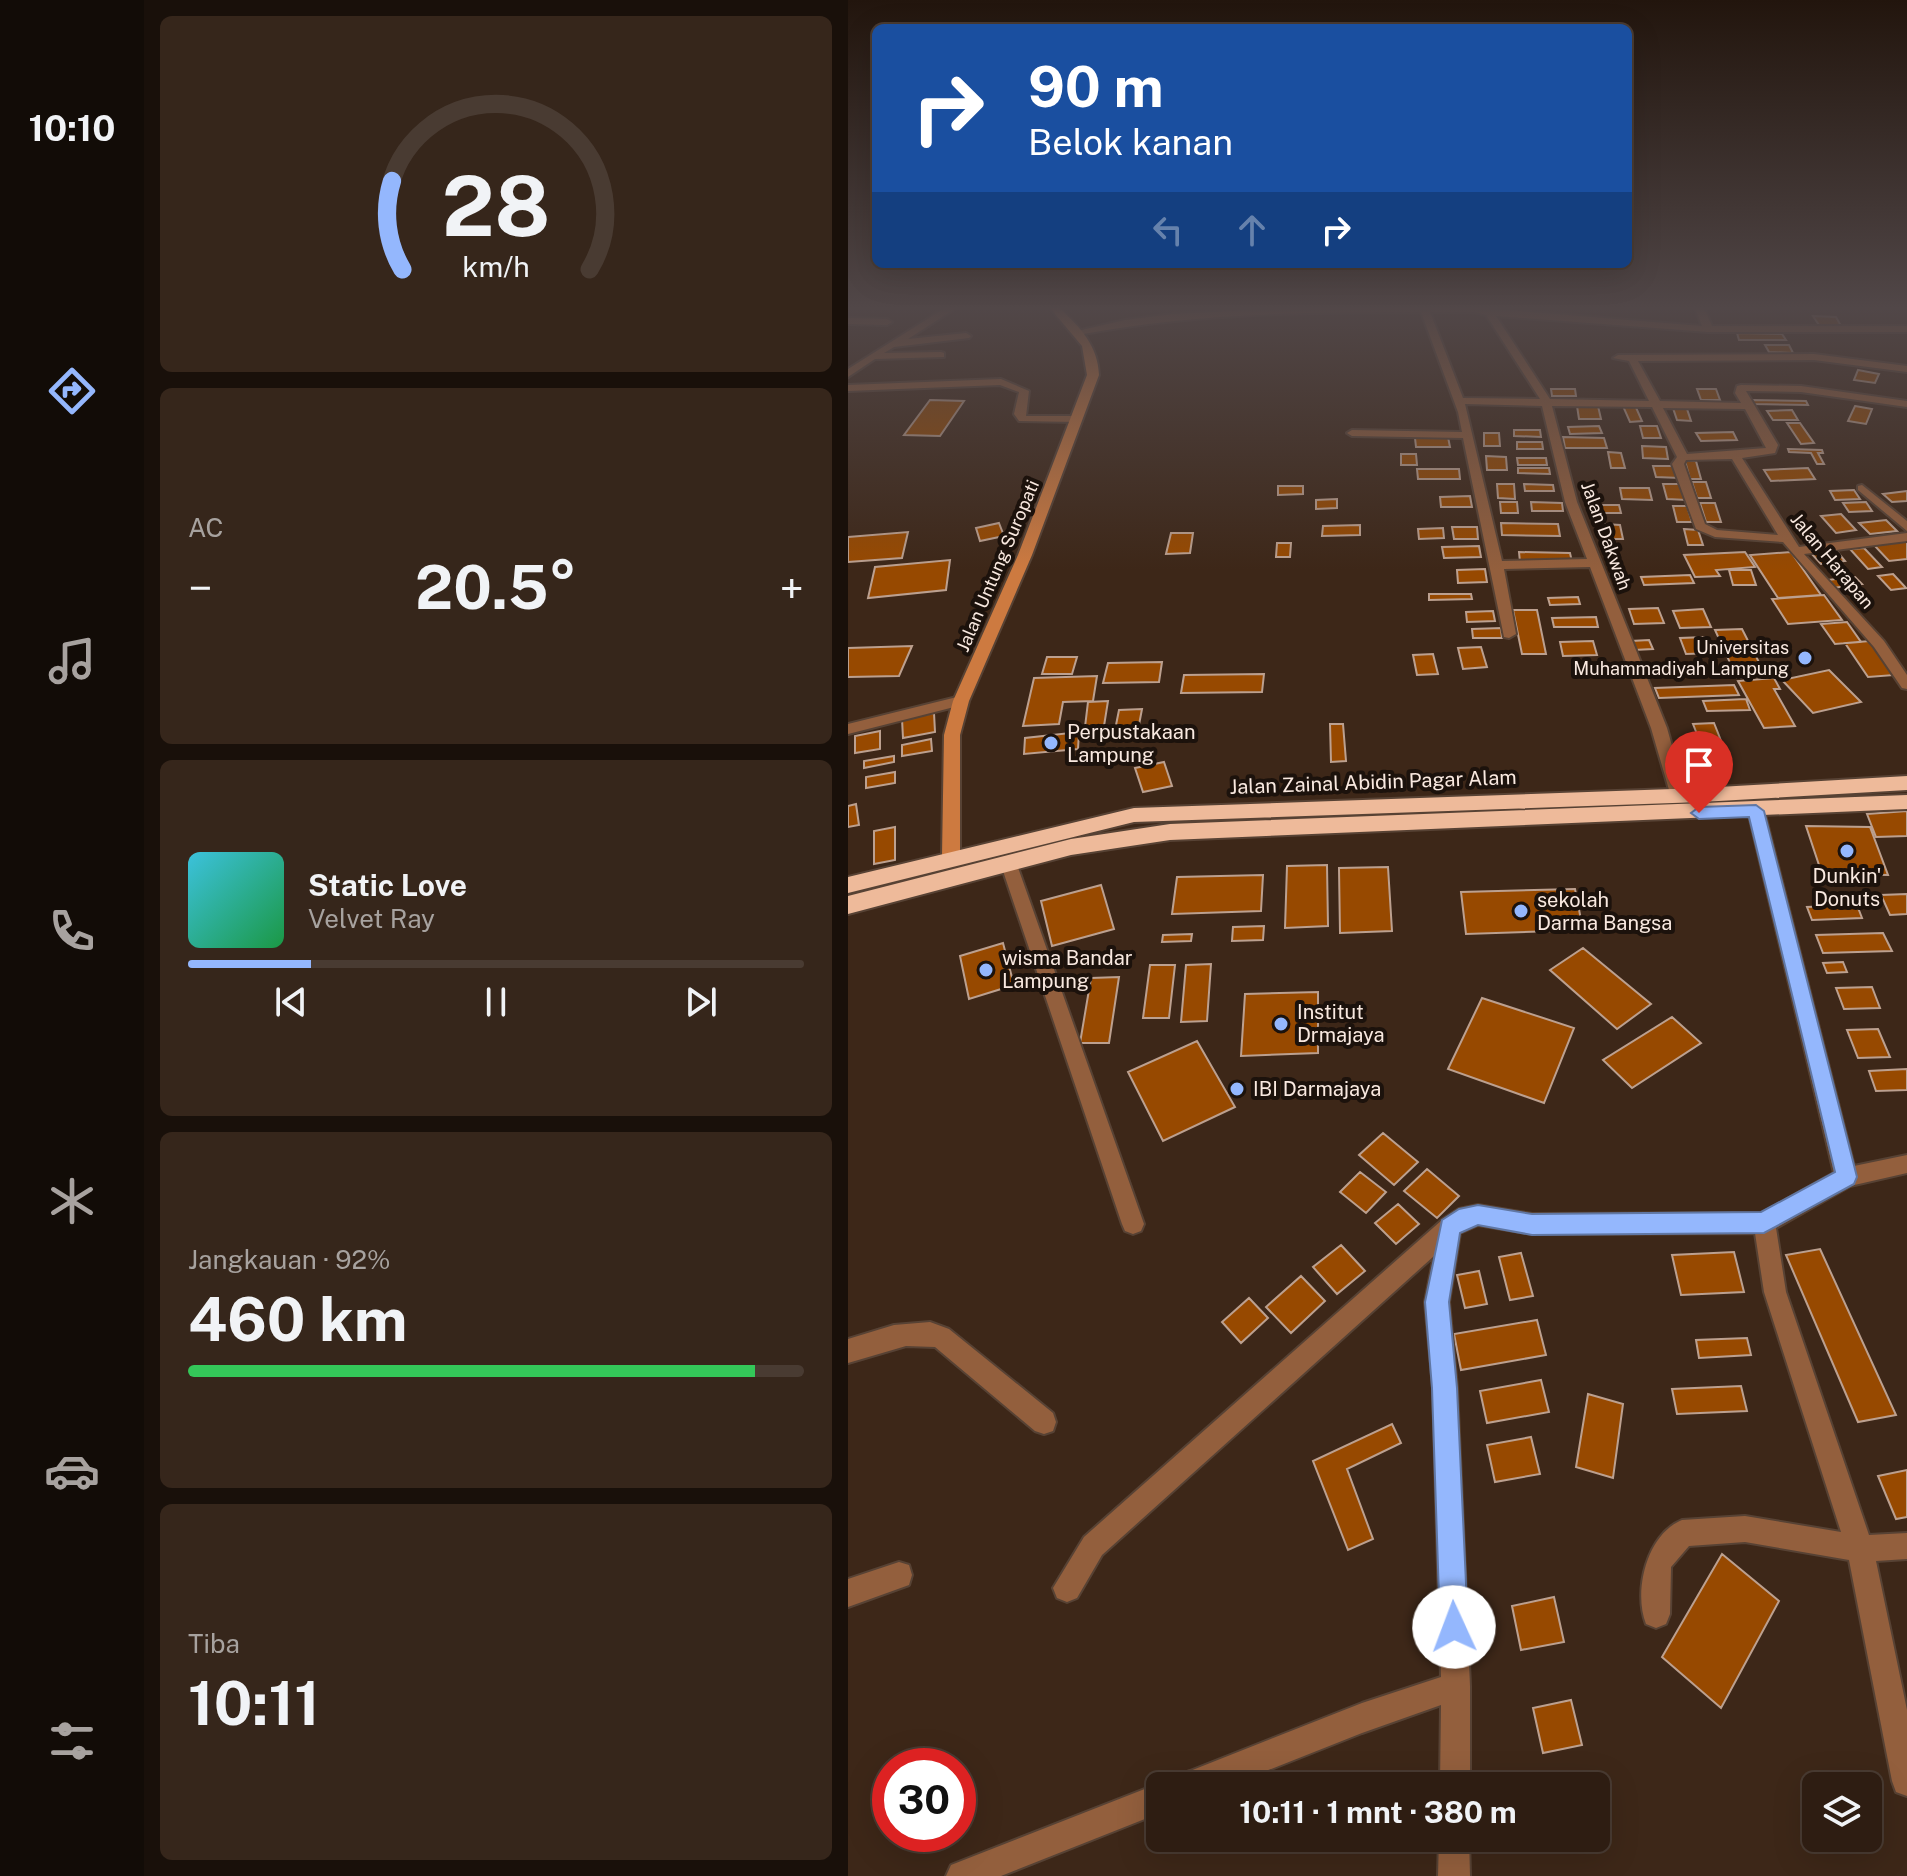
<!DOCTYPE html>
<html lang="id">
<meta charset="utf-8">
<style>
body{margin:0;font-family:"Public Sans",sans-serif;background:#36261b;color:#f1f3f6;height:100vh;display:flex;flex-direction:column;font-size:30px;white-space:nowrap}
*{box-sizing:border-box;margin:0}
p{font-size:26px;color:#a7a29f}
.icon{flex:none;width:44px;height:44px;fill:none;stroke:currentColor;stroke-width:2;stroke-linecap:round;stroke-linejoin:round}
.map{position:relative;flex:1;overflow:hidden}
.drawer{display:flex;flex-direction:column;gap:16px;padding:16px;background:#19100a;width:704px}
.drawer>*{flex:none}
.hud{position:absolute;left:24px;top:24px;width:760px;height:244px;border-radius:12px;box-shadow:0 8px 32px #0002,0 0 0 2px #493b32;background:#1a4fa0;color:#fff;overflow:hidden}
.controls{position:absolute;left:954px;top:1772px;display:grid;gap:16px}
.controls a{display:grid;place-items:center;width:80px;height:80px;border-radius:12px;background:#2e1d12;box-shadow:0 8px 32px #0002,0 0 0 2px #493b32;font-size:40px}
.speed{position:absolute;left:24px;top:1748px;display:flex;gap:16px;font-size:40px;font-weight:700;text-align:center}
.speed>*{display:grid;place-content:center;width:104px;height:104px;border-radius:50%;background:#2e1d12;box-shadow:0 8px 32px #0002,0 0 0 2px #493b32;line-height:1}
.speed .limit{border:12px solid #d22;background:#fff;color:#111}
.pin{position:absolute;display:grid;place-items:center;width:68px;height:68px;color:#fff;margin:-82px -34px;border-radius:50% 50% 50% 0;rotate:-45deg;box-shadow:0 0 8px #0007}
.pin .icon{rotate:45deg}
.me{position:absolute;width:88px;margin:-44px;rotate:358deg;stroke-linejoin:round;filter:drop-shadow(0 0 6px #0008)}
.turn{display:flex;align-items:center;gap:28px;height:168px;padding:0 24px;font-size:36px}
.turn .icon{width:104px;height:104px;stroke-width:2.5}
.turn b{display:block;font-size:56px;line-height:68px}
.lanes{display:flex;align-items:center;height:76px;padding:0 24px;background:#0003;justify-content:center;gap:40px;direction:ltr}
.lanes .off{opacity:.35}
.big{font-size:60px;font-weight:700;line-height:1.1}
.drawer .tile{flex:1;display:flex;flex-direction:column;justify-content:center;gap:12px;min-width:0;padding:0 28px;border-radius:12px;background:#36261b}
.drawer .dial{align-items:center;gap:0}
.dial svg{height:208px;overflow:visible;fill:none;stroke:#493b32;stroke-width:7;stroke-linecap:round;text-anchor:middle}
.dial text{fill:#f1f3f6;stroke:none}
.song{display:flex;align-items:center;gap:24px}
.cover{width:96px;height:96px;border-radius:12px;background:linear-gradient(135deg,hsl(190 70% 55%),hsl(140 70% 35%))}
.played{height:8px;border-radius:4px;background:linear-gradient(90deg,#94b7fd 20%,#493b32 20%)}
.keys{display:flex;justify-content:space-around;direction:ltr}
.heat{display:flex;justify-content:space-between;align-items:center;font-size:44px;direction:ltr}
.charge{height:12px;border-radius:6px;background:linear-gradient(90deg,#34c759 92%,#493b32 0)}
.trip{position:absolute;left:298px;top:1772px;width:464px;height:80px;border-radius:12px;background:#2e1d12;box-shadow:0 8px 32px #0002,0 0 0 2px #493b32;font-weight:700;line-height:80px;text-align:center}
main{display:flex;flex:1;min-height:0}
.menu{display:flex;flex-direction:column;width:144px;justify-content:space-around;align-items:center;background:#120c07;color:#a7a29f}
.menu .icon{width:56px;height:56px}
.menu .selected{color:#94b7fd}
.menu b{font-size:36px;color:#f1f3f6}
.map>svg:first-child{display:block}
</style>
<main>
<nav class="menu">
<b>10:10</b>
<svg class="icon selected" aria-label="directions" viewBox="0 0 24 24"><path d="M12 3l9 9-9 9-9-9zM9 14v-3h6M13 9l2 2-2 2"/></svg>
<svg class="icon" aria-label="music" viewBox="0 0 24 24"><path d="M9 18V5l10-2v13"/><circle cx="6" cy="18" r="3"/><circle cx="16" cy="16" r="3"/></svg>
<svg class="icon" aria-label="phone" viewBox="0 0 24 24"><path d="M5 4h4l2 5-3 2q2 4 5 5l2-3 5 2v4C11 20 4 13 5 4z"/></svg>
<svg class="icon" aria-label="climate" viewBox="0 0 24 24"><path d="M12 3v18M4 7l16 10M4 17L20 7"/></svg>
<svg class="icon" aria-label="car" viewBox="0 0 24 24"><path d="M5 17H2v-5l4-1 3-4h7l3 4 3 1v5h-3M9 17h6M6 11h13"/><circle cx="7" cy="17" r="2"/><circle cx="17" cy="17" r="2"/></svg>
<svg class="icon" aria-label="filters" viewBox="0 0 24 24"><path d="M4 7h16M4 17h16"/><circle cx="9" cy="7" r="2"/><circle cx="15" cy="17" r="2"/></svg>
</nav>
<section class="drawer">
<div class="tile dial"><svg viewBox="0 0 100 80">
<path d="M14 69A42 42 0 1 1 86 69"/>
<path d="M14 69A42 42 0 0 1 10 35" stroke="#94b7fd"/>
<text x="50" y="56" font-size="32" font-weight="700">28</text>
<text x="50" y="72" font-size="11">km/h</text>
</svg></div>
<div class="tile"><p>AC</p>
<div class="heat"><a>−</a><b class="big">20.5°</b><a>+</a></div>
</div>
<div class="tile">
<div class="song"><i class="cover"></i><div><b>Static Love</b><p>Velvet Ray</p></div></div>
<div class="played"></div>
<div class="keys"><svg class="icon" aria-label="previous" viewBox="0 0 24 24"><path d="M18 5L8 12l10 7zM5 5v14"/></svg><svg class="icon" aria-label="pause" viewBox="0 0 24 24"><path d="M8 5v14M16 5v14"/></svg><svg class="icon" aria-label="next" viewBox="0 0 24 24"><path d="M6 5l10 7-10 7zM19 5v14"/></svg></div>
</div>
<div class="tile"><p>Jangkauan · 92%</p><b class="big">460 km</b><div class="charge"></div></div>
<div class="tile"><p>Tiba</p><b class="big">10:11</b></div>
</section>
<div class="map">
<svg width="1059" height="1876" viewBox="0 0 1059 1876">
<rect width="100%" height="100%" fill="#3d2718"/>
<path fill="#974900" stroke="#bca08f" stroke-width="2" d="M965 316 988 317 993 326 971 325Z
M889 333 934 334 938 340H891Z
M917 345H941L945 353 921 352Z
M1010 370 1031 374 1027 383 1006 380Z
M703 389H727L728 396H704Z
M849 389H868L872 400H853Z
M82 400 116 401 92 436 56 435Z
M904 400 958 401 960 405 905 404Z
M786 403 794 421 782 422 774 404Z
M729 406H750L753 419H731Z
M1007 406 1024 409 1018 424 1000 421Z
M825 408 839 409 843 421 829 420Z
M944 410 950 420H925L919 411Z
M939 423H952L966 443 953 444Z
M751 426 754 433 722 434 720 427Z
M792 426H809L813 438H795Z
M666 430H692L693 437 666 436Z
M885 432 889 440 853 441 848 433Z
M636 433H651L652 446H636Z
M600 437 602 447H568L567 438Z
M715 437 756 438 759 448H717Z
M669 442H694L695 449H669Z
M794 446 818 447 820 459 795 458Z
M940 449 974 450 975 453H970L976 464H969L963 453 941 452Z
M760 452 773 453 777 468H763Z
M553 454H568L569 465H553Z
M638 456 658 457 659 470H639Z
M669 458H698L699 465H670Z
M837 461H848L853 479H842Z
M805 466H829L832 478 808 477Z
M670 468H701L702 474 670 473Z
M960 468 967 479 923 481 916 470Z
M569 469H611L612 479H570Z
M844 482H858L863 498H849Z
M649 484H666L667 499 650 498Z
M676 484 705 485 706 491H677Z
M815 484H835L839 500 819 499Z
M430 486H455V494L430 495Z
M772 488H801L804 500 774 499Z
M1006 490 1012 499 987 500 982 491Z
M1059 491V501L1044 502 1035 494Z
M622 496 624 507H593L592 497Z
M489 499V508L468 509V500Z
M652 502H669L670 513H653Z
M683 502 714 503 715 511H684Z
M1018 502 1024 511 1001 512 995 503Z
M852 503H867L873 522H858Z
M740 505H771L773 513H741Z
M825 506H839L844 522H829Z
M993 514 1008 530 988 533 973 516Z
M1038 520 1049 531 1022 534 1011 523Z
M151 523 156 536 132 541 128 528Z
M653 523 710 524 712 536 654 535Z
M756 524 772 525 775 539H759Z
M512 525V535L474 536 475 526Z
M604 527H629L630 539H606Z
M595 528 596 538 571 539 570 529Z
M836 529 850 530 855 545H840Z
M60 532 54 558 0 562V537Z
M323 533H345L342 553 318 554Z
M1059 541V559L1041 561 1026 545Z
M429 543H443L442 557H428Z
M631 546 633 557 596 558 594 547Z
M1016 548 1034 567 1020 569 1002 549Z
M987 549 997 561 973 564 962 552Z
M671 552 722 553 724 562H672Z
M897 552 907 567 868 570 872 576 847 577 836 555Z
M943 552 973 595 930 598 902 555Z
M102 560 98 590 20 598 27 567Z
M637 569 639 582 610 583 609 570Z
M881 570H903L908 585H885Z
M1045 574 1058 588 1043 590 1030 576Z
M842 575 846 583 796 585 793 577Z
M1007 577 1014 584 985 588 979 580Z
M581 594H623L624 599 581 600Z
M976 595 994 620 940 624 924 599Z
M730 597 732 604 702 605 700 598Z
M810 608 816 623 786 624 781 609Z
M855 609 863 627 832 628 825 611Z
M665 610H689L698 654H674Z
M645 611 647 621 619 622 618 612Z
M748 617 750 627H706L704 618Z
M999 622 1013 642 987 644 973 624Z
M653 628 654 638H625L624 629Z
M894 629 918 676 889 678 867 630Z
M858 637 865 653 838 654 832 638Z
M801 640 805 649 786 650 783 641Z
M745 641 749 655 715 656 712 642Z
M1022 641 1047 675 1020 677 997 643Z
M64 646 51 676 0 677V648Z
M633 647 639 667 615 669 610 648Z
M585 654 590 674 569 675 565 655Z
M199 657H229L224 674H194Z
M314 662 311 682 255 683 260 663Z
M850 663 855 673 806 675 803 665Z
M981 670 1013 702 965 713 934 680Z
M416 674 414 692 333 693 336 675Z
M249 676 245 701 215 702 211 724 175 726 186 678Z
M926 678 932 689H926L947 726 916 728 890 681Z
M886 685 891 695 811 698 807 688Z
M898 699 902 710 859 711 855 701Z
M260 701 256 726 237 727 240 702Z
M294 709 290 730H267L271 710Z
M86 713 87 732 55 738 54 719Z
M866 723 870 733 879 756 858 757 845 724Z
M482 724H495L498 761 483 762Z
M32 731V749L7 753V736Z
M231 732 230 749 176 754 177 738Z
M83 739 84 751 54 756V745Z
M46 756V762L16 768V761Z
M316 762 324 786 295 792 287 768Z
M47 772V783L18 788V777Z
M8 804 11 825 0 827V806Z
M1059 811V836L1028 837 1019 814Z
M958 826 1022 827 1040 875 974 874Z
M47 827V860L26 864V831Z
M479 865 480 926 437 928 439 866Z
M540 867 544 931 492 933 491 868Z
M415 875 413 911 324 914 329 877Z
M253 885 266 929 204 946 193 901Z
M727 889 735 930 618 934 613 892Z
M1059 894V914L1042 915 1033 895Z
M1009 905 1014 918 964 920 959 907Z
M416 926 415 940 384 941 385 927Z
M1035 933 1044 951 975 953 968 935Z
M344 934 343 941 314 942 315 935Z
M155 943 166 985 121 999 112 956Z
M735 948 803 1004 769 1029 702 970Z
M995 962 999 972 979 973 975 963Z
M363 964 359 1021 333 1022 338 965Z
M302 965H327L321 1018H295Z
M271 977 261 1043H232L243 978Z
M1024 987 1032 1008 996 1009 988 988Z
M470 992V1053L393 1056 397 994Z
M634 998 726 1028 696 1103 600 1069Z
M824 1017 853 1043 784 1088 755 1060Z
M1030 1029 1042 1057 1010 1058 999 1030Z
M349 1041 387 1107 315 1141 280 1072Z
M1059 1069V1090L1028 1091 1021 1071Z
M535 1133 570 1162 546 1185 511 1155Z
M579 1169 611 1196 589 1218 556 1191Z
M512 1172 538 1192 518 1213 492 1192Z
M550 1204 571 1224 548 1244 527 1223Z
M493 1245 517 1271 489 1294 465 1267Z
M972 1249 1048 1415 1010 1422 938 1255Z
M886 1252 896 1292 833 1295 824 1255Z
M673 1253 685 1296 662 1300 651 1257Z
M631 1271 639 1304 617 1308 609 1275Z
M453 1276 477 1301 443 1333 418 1307Z
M401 1298 420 1318 393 1343 374 1322Z
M689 1320 698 1355 613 1370 606 1334Z
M899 1338 903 1355 851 1358 848 1340Z
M693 1380 701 1412 639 1423 632 1391Z
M893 1386 899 1411 829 1414 824 1389Z
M740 1394 775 1404 765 1478 728 1467Z
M544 1424 553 1443 499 1469 525 1539 500 1550 465 1461Z
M683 1437 692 1474 647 1482 639 1445Z
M1059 1470V1517L1048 1519 1030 1476Z
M874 1554 931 1601 873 1708 814 1657Z
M706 1597 716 1642 673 1650 664 1606Z
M723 1700 734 1745 695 1753 685 1708Z"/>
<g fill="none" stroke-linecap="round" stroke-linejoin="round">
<defs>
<path id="street" d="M97 308H108L60 339 118 333 123 336 121 338 46 347 36 353 93 352 96 353V357L27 359 0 377V369Z
M446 308H634L854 326 847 308H856L864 326H1059V332H860L648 316 702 399 801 401 781 361 765 358 770 355 966 354 1059 366V372L966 360 790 361 812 401 893 403 887 393 889 386 893 385 953 386 1059 401V407L953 392 898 391 930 445 927 453 894 458 951 547 1059 533V541L956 554 1036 641 1059 675V689L1054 688 1026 647 935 542 867 537 848 529 824 464 829 457 804 407 704 406 729 502 819 728 838 796 836 800H824L803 728 742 567 656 569 668 634 661 638 656 637 615 438 504 436 499 433 504 430 614 432 610 412 573 312C458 312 344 313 230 335L225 332 277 320 326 314ZM582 312H627L638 315 692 399 615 398ZM617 404 694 406 717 502 739 559 654 561ZM815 408 897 409 918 448 839 454ZM884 459 930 535 869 530 857 524 836 464 838 460Z
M0 318 39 319 44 322 39 325 0 324Z
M153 379 181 391 178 416H229L234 419 229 422 171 421 166 414 171 392 152 385 0 391V385Z
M1014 485 1059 521V531L1010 490V486Z
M113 696 120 701 118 704 0 734V724Z
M908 805 916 811 1006 1166 1059 1155V1173L1002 1186 928 1228 938 1292 1021 1535 1059 1533V1559L1028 1561 1059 1710V1796L1048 1792 1044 1781 1001 1560 897 1542 841 1546 823 1567 822 1614 818 1624 808 1628 798 1624C785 1591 799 1534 834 1520L897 1516 993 1532 916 1292 907 1233 684 1234 630 1225 612 1233 601 1302 609 1388 622 1686V1786H592L593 1705 514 1733 380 1786H327L331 1775 342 1771 514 1703 593 1677 585 1388 577 1302 586 1256 254 1555 229 1598 219 1602 209 1598 205 1588 236 1537 594 1220 611 1209 630 1205 684 1214 914 1213 986 1173 900 811Z
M160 856 168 862 296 1224 293 1231 285 1234 277 1231 274 1224 152 862Z
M82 1322 101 1329 205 1413 208 1422 205 1431 196 1434 187 1431 87 1347 58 1346 0 1363V1339L46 1325Z
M51 1562 61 1565 64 1575 61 1585 0 1607V1579Z
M312 1783 319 1786H312V1813L153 1876H98L103 1865Z
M591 1838H621L622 1876H590Z"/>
<path id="secondary" d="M202 308H212C232 328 250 345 251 375L184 555 121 701 112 735V857L103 864 94 857 96 735 105 701 170 555 239 375 234 346Z"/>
<path id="highway" d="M1059 776V790L853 802 286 822 0 893V877L286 808 853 788Z
M1059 795V809L322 840 223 855 0 914V896L223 839 322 824Z"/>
</defs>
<use href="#street" stroke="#574234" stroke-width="4"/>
<use href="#secondary" stroke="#574234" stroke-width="4"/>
<use href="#highway" stroke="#574234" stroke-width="4"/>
<use href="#street" fill="#935f3d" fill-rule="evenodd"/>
<use href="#secondary" fill="#cd7a40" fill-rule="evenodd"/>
<use href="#highway" fill="#eeba9a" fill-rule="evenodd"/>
</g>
<linearGradient id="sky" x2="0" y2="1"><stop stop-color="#22150d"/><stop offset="0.54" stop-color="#514748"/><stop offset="1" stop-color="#514748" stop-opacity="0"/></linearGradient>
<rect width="1059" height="570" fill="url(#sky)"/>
<path fill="#94b7fd" stroke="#6077a4" stroke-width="2" d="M908 805 916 811 1009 1177 1006 1184 916 1233 684 1235 630 1225 612 1233 601 1302 609 1388 620 1627 616 1637 606 1641 596 1637 592 1627 584 1388 577 1302 594 1220 611 1209 630 1205 684 1214 913 1212 987 1172 901 817 851 819 843 813 851 807Z"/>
<g fill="#94b7fd" stroke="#1c120c" stroke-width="3">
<circle cx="957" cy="658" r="8"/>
<circle cx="203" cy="743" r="8"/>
<circle cx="999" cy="851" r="8"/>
<circle cx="673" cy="911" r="8"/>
<circle cx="138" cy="970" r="8"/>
<circle cx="433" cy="1024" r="8"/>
<circle cx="389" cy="1089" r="8"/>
</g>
<g text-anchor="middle" stroke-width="8" stroke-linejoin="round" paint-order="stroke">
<g font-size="18" fill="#f9e9e0" stroke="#1c120c">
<text transform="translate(758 536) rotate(70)" y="6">Jalan Dakwah</text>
<text transform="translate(984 561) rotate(50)" y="6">Jalan Harapan</text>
<text transform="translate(150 566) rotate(-67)" y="6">Jalan Untung Suropati</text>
</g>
<g font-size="18" fill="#f9e9e0" stroke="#1c120c" text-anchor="end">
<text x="941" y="654">Universitas<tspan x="941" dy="21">Muhammadiyah Lampung</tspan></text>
</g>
<g font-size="20" fill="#f9e9e0" stroke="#1c120c" text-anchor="start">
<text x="219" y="739">Perpustakaan<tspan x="219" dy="23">Lampung</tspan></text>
<text x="999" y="883" text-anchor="middle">Dunkin'<tspan x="999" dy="23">Donuts</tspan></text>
<text x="689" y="907">sekolah<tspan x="689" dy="23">Darma Bangsa</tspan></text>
<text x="154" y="965">wisma Bandar<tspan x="154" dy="23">Lampung</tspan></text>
<text x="449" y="1019">Institut<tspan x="449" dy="23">Drmajaya</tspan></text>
<text x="405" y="1096">IBI Darmajaya</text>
</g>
<g font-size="20" fill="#f9e9e0" stroke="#1c120c">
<text transform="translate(525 782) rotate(-2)" y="7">Jalan Zainal Abidin Pagar Alam</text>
</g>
</g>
</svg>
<div class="controls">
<a><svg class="icon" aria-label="layers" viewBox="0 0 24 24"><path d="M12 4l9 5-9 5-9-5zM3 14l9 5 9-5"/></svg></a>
</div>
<div class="speed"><div class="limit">30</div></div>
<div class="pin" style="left:851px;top:813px;background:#d93025"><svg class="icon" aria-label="arrive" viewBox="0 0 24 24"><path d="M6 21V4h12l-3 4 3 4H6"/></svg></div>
<svg class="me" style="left:606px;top:1627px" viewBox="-20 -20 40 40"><circle r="19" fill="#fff"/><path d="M0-13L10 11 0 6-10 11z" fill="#94b7fd"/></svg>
<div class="trip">10:11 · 1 mnt · 380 m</div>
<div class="hud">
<div class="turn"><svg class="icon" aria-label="right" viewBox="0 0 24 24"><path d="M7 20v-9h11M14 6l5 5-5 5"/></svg><div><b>90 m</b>Belok kanan</div></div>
<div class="lanes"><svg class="icon off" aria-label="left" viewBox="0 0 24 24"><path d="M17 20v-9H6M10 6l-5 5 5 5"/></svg><svg class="icon off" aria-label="ahead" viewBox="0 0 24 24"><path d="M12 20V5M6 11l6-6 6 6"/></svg><svg class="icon" aria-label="right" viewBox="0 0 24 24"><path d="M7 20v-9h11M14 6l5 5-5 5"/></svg></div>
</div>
</div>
</main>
